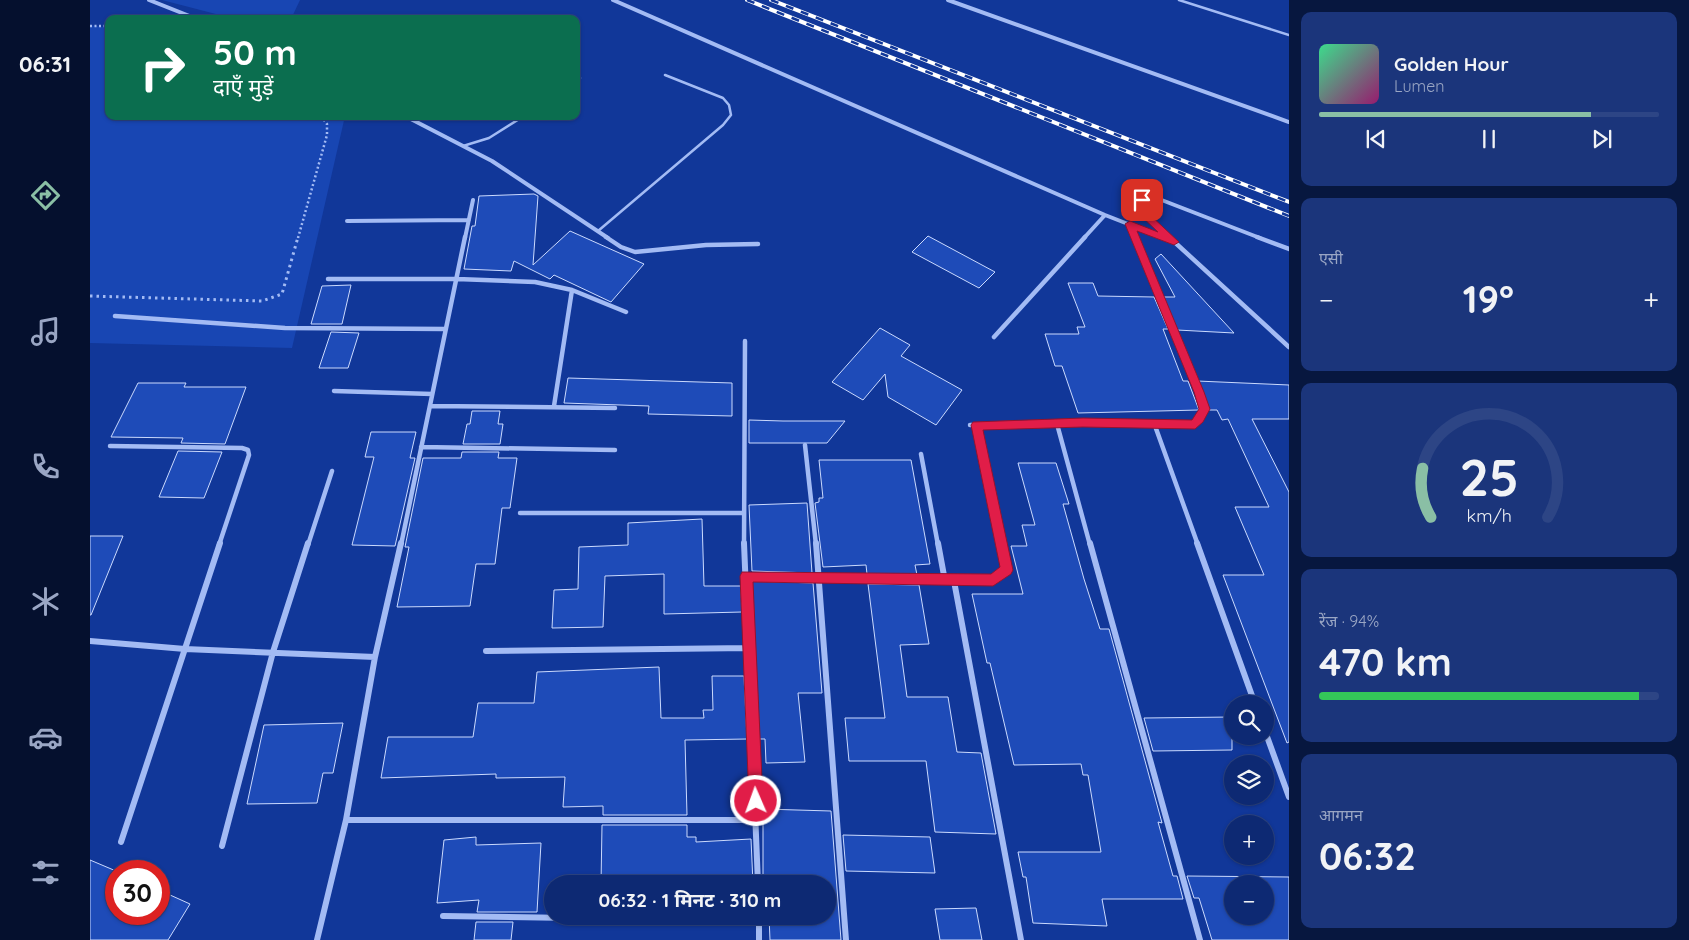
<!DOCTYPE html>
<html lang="hi">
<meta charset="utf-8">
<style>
body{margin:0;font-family:Quicksand,"Noto Sans Devanagari",sans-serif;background:#1b357b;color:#f1f3f6;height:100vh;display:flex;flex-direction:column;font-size:19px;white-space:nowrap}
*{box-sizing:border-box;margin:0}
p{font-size:16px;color:#9aa6c4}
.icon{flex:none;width:28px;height:28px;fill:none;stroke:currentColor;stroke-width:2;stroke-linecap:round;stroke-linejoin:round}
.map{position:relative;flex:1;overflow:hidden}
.sheet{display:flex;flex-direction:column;gap:12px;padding:12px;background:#07173f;width:400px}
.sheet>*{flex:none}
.hud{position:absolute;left:15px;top:15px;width:475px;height:105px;border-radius:10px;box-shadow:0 1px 4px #0004,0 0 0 1px #2d4585;background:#0b6e4f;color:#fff;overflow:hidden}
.fabs{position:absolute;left:1134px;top:695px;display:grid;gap:10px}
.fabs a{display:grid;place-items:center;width:50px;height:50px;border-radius:50%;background:#0d2973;box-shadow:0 1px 4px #0004,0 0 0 1px #2d4585;font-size:25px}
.speed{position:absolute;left:15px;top:860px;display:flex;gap:10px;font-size:25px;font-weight:700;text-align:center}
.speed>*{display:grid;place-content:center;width:65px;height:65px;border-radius:50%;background:#0d2973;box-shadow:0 1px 4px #0004,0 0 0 1px #2d4585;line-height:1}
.speed .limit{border:8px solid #d22;background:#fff;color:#111}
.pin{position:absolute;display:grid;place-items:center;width:42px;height:42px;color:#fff;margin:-21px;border-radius:10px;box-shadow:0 2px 8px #0006}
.me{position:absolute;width:55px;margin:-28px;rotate:358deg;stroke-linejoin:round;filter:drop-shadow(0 0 4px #0008)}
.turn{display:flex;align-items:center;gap:18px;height:105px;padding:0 25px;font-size:22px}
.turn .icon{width:65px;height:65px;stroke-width:2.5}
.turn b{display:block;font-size:35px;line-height:42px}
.big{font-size:38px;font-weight:700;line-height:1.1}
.sheet .widget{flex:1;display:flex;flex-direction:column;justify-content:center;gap:8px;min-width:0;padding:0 18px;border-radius:10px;background:#1b357b}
.sheet .dial{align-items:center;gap:0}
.dial svg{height:130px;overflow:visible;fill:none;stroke:#2d4585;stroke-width:7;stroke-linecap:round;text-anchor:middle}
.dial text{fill:#f1f3f6;stroke:none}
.song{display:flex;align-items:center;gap:15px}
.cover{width:60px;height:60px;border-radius:8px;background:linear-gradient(135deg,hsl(150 70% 55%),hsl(320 70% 35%))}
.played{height:5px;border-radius:2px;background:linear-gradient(90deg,#8abfa5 80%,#2d4585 80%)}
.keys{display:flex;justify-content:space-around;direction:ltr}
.heat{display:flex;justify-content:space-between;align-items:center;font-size:28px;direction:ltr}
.charge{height:8px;border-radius:4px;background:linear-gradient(90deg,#34c759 94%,#2d4585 0)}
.trip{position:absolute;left:454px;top:875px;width:292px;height:50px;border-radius:25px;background:#0d2973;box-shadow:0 1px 4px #0004,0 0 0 1px #2d4585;font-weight:700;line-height:50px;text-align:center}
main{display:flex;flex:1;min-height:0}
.dock{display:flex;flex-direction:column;width:90px;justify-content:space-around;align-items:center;background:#05102e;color:#9aa6c4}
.dock .icon{width:35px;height:35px}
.dock .selected{color:#8abfa5}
.dock b{font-size:22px;color:#f1f3f6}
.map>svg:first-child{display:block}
</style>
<main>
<nav class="dock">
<b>06:31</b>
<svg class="icon selected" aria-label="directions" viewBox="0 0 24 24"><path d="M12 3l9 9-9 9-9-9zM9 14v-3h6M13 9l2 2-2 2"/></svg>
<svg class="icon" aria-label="music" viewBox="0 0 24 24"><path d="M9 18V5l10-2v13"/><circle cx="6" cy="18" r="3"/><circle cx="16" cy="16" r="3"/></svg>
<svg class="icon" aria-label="phone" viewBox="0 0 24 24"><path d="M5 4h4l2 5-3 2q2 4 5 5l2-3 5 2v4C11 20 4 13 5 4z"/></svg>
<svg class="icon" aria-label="climate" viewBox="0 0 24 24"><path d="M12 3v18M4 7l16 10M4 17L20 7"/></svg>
<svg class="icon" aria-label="car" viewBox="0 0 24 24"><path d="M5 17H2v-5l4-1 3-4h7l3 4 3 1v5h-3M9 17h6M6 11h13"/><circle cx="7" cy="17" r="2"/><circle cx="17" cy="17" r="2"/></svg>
<svg class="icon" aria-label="filters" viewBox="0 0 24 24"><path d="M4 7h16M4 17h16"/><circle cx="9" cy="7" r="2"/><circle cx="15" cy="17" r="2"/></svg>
</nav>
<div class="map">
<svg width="1199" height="940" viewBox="0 0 1199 940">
<rect width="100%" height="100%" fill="#113799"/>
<path fill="#1846b3" d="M72 0H210L201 19H145Z
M0 25 19 28V116H255L202 348 0 343Z"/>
<path fill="#1e4bb8" stroke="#cbdafe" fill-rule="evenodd" d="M444 194 448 196 443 265 480 231 554 264 521 302 464 275 460 279 424 261 421 271 374 269 382 226H385L389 196Z
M838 236 905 272 889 288 822 252Z
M1071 254 1144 333 1087 330 1073 297H1085L1065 259Z
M978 283H1003L1008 296 1064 297 1078 329H1073L1093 381H1098L1109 410 988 413 972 366H965L955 334H989L987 327H995Z
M261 285 252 324H221L232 286Z
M790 328 820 345 811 356 872 390 846 425 798 397 795 374 773 400 742 382Z
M241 332 269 333 258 368H229Z
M478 378 642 383V416L558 414 559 406 474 403Z
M1107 381 1199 385V419H1162L1199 492V742L1197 743 1133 575H1174L1145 507H1179L1138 419 1132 420 1127 410H1118Z
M48 383H96L94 387H156L135 444 91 443 93 438 21 437Z
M382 411H410L408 424H413L410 444H373L377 424H380Z
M659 420 693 421H755L737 443H659Z
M281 432H326L320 458H325L305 546 262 545 284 457H275Z
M88 451 132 452 114 498 69 497Z
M372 452H409L408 458H427L420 508H412L405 564H386L380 606 307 607 319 547H315L316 542 333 458H371Z
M729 460H821L840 564 825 565 827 575 777 574 776 565 733 567 725 503 729 502V498H733Z
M928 463H966L979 504H973L994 579 1010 629H1019L1072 823 1068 822 1083 876H1087L1093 899H1012L1017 926 943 923 936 877H933L928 852H1011L998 775H993L991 764 924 765 900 663H897L882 594H933L921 546H937L932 525H945Z
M717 503 722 573 662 571 659 505Z
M612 519 614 586H651L652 612 574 614V574L515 576 513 627 462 628 464 590 488 589 489 547 538 545V523Z
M0 536H33L1 615H0Z
M663 581 723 583 732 693H708L715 762 676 763 675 739H667L661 586Z
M778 584 829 585 839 644 810 645 817 697H858L867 752 891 753 906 834 845 832 836 761H759L755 718H795Z
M569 667 571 718H614L613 710H623L622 676H654L657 739 595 740 597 815H513V806L473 807 475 777 406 778V774L291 778 298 737H383L388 703H444L447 672Z
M1142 717V750L1063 751 1054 718Z
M253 723 243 773H233L227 803 157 804 174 725Z
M673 809 741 811 751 940H680L679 916H738V884H673Z
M512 825H597V837H606V842L661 839 663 884H511Z
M753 835 840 837 845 873 756 871Z
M386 837V845L451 843 447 912H387L389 900 347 903 354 840Z
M0 860 26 871V914H69V890L100 904 78 940H0Z
M1097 876 1199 877V940H1122L1109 898H1104ZM1142 884H1175V916H1142Z
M886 908 892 940H850L845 909Z
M386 922H423L421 940H384Z"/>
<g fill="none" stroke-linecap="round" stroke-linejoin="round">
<path stroke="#a3bbf4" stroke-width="2.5" stroke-dasharray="2 2.5" stroke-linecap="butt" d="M0 26H19
M208 238 237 135V124L231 116"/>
<path stroke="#a3bbf4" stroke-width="3" stroke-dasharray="2.5 4" stroke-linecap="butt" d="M0 296 172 301 192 294 208 237"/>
<path stroke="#a3bbf4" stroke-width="2.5" d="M1089 0 1199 35
M486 81 490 78
M373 146 399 138 434 116
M508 231 633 125 641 115 639 105 633 98 575 75"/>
<path stroke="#a3bbf4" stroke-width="4" d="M59 0 107 19
M523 0 1015 215 1074 238
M858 0 1199 122
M315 116 402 161 518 238
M257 221 379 220
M1040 224 1046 238
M375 238 383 200
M994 238 1015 215
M1080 238 1053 213 1050 205 1052 200 1069 199 1170 238"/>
<path stroke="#a3bbf4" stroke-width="4.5" d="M516 237 531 247 545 252 616 245 668 244
M1071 237 1084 242
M1079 237 1199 347
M1167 237 1199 249
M238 279H367L445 282 482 290 536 312
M25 316 195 328 356 329
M904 337 995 237
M244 391 342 394
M340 406 525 408
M464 406 482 290
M1064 423 1108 545
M880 425 967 424
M886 425 911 545
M715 445 726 545
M20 446 152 448 158 450 159 455 129 545
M331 447 525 450
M831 454 848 545
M430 513H653
M218 545 242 471
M311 545 375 237
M654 545 655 341
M1000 545 967 424H1105L1114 409 1045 237"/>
<path stroke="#a3bbf4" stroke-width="6" d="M654 543 668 884
M726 543 756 940
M848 543 855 581
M1000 543 1110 940
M1107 543 1165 704
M656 576 864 581 931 940
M864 581 903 580 916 570 910 543
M0 641 95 649 285 657
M396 651 660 648
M1175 731 1199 797
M256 820H667
M31 842 130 543
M132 846 183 652 218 543
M353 916 669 921
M669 916V940
M227 940 256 820 285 657 311 543"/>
<defs>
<path id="rail" d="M657 0 1199 216
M681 0 1199 202"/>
</defs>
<use href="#rail" stroke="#fff" stroke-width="4"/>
<use href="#rail" stroke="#113799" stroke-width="2.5" stroke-dasharray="8" stroke-linecap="butt"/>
</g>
<path fill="#e11d48" stroke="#92132f" d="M1052 197 1056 200 1055 205 1057 212 1089 242 1084 245 1047 231 1114 392 1120 409 1113 422 1105 429 993 427 893 430 923 570 921 574 903 586 663 582 673 801 671 806 666 808 661 806 659 801 650 576 652 572 901 574 910 567 881 425 883 422 993 418 1102 420 1109 409 1104 392 1035 224 1040 221 1068 232 1050 215 1046 205 1049 198Z"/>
</svg>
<div class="fabs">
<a><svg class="icon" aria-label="search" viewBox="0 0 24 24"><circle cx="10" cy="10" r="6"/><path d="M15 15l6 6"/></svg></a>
<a><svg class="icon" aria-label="layers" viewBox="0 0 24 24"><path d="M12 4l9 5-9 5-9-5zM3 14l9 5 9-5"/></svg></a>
<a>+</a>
<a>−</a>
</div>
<div class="speed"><div class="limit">30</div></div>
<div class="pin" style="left:1052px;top:200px;background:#d93025"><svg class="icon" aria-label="arrive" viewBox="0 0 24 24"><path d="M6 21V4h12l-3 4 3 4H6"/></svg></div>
<svg class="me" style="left:666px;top:801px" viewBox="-20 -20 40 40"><circle r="17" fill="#e11d48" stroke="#fff" stroke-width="3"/><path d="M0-11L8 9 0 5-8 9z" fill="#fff"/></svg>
<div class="trip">06:32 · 1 मिनट · 310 m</div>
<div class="hud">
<div class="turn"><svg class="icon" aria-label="right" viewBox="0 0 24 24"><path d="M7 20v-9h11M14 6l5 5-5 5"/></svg><div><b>50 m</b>दाएँ मुड़ें</div></div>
</div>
</div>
<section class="sheet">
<div class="widget">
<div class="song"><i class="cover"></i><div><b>Golden Hour</b><p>Lumen</p></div></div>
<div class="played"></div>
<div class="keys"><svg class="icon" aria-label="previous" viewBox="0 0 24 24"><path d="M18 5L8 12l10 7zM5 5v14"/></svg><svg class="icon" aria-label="pause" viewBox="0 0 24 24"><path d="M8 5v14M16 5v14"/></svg><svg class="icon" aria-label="next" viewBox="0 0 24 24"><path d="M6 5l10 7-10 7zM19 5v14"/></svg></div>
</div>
<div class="widget"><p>एसी</p>
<div class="heat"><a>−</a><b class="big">19°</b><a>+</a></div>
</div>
<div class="widget dial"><svg viewBox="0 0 100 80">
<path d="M14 69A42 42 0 1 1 86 69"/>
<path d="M14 69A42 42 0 0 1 9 39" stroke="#8abfa5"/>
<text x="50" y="56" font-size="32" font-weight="700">25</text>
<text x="50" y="72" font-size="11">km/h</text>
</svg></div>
<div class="widget"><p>रेंज · 94%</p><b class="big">470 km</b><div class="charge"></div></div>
<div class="widget"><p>आगमन</p><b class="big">06:32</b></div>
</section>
</main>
